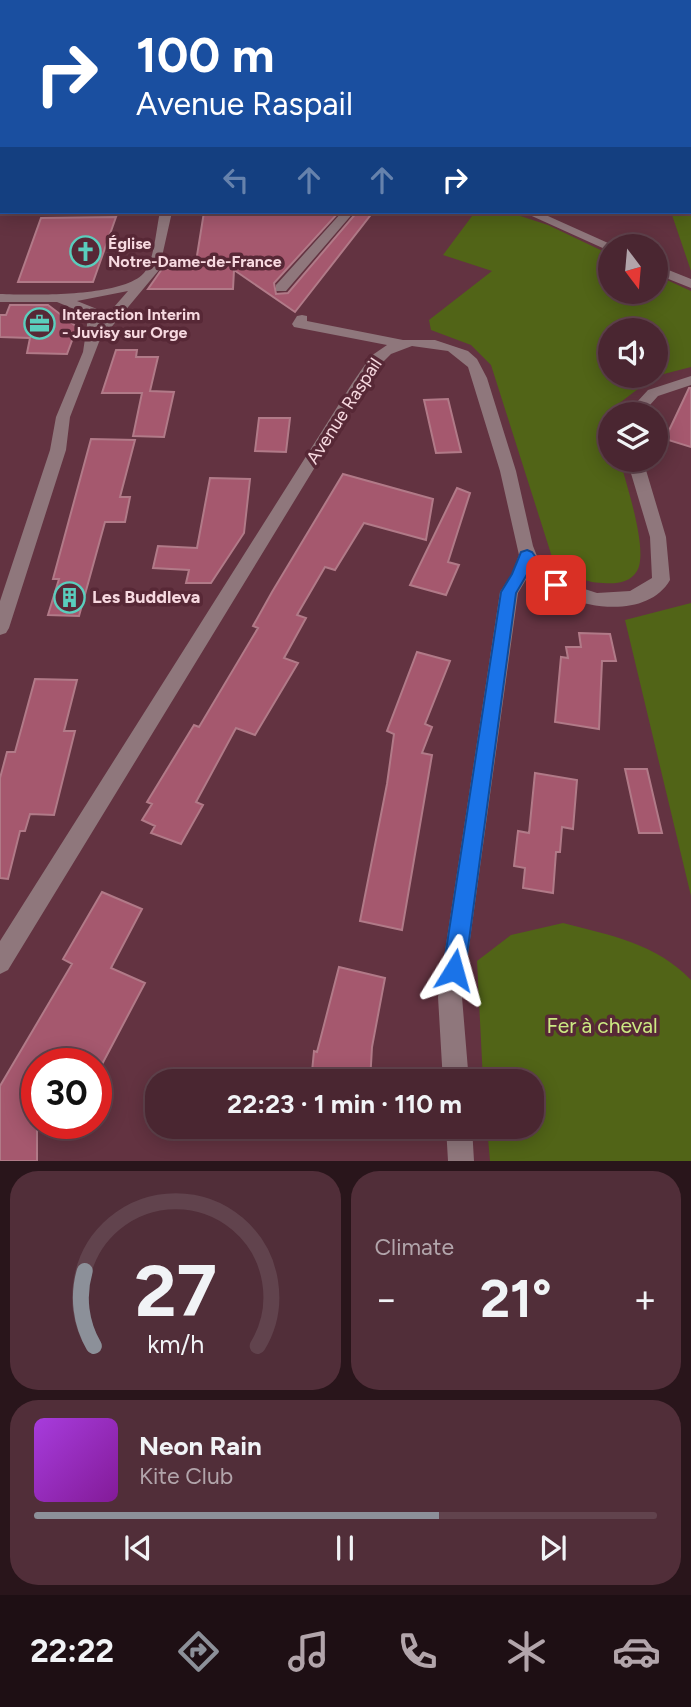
<!DOCTYPE html>
<meta charset="utf-8">
<style>
body{margin:0;font-family:Figtree,sans-serif;background:#512e39;color:#f1f3f6;height:100vh;display:flex;flex-direction:column;font-size:26px;white-space:nowrap}
*{box-sizing:border-box;margin:0}
p{font-size:23px;color:#b2a5ab}
.icon{flex:none;width:38px;height:38px;fill:none;stroke:currentColor;stroke-width:2;stroke-linecap:round;stroke-linejoin:round}
.map{position:relative;height:1161px;overflow:hidden}
.sheet{display:flex;flex-direction:column;gap:10px;padding:10px;background:#29151b;flex:1}
.sheet>*{flex:none}
.guide{position:absolute;left:0px;top:0px;width:691px;height:214px;box-shadow:0 4px 18px #0003,0 0 0 2px #61434d;background:#1a4fa0;color:#fff;overflow:hidden}
.needle{width:46px;rotate:164deg}
.controls{position:absolute;left:598px;top:234px;display:grid;gap:14px}
.controls a{display:grid;place-items:center;width:70px;height:70px;border-radius:50%;background:#4a2631;box-shadow:0 4px 18px #0003,0 0 0 2px #61434d;font-size:35px}
.speed{position:absolute;left:21px;top:1048px;display:flex;gap:14px;font-size:35px;font-weight:700;text-align:center}
.speed>*{display:grid;place-content:center;width:91px;height:91px;border-radius:50%;background:#4a2631;box-shadow:0 4px 18px #0003,0 0 0 2px #61434d;line-height:1}
.speed .limit{border:10px solid #d22;background:#fff;color:#111}
.pin{position:absolute;display:grid;place-items:center;width:60px;height:60px;color:#fff;margin:-30px;border-radius:14px;box-shadow:0 4px 10px #0006}
.me{position:absolute;width:77px;margin:-38px;rotate:8deg;stroke-linejoin:round;filter:drop-shadow(0 0 5px #0008)}
.turn{display:flex;align-items:center;gap:24px;height:147px;padding:0 21px;font-size:32px}
.turn .icon{width:91px;height:91px;stroke-width:2.5}
.turn b{display:block;font-size:49px;line-height:60px}
.lanes{display:flex;align-items:center;height:66px;padding:0 21px;background:#0003;justify-content:center;gap:35px;direction:ltr}
.lanes .off{opacity:.35}
.big{font-size:52px;font-weight:700;line-height:1.1}
.sheet .card{flex:1;display:flex;flex-direction:column;justify-content:center;gap:10px;min-width:0;padding:0 24px;border-radius:28px;background:#512e39}
.sheet .dial{align-items:center;gap:0}
.dial svg{height:182px;overflow:visible;fill:none;stroke:#61434d;stroke-width:7;stroke-linecap:round;text-anchor:middle}
.dial text{fill:#f1f3f6;stroke:none}
.song{display:flex;align-items:center;gap:21px}
.cover{width:84px;height:84px;border-radius:10px;background:linear-gradient(135deg,hsl(280 70% 55%),hsl(290 70% 35%))}
.played{height:7px;border-radius:4px;background:linear-gradient(90deg,#8c9099 65%,#61434d 65%)}
.keys{display:flex;justify-content:space-around;direction:ltr}
.heat{display:flex;justify-content:space-between;align-items:center;font-size:38px;direction:ltr}
.sheet .tiles{flex:1;display:grid;gap:10px;grid-template-columns:1fr 1fr}
.card:last-child{grid-column:span 2}
.trip{position:absolute;left:145px;top:1069px;width:399px;height:70px;border-radius:28px;background:#4a2631;box-shadow:0 4px 18px #0003,0 0 0 2px #61434d;font-weight:700;line-height:70px;text-align:center}
.menu{display:flex;height:112px;justify-content:space-around;align-items:center;background:#1e0f14;color:#b2a5ab}
.menu .icon{width:49px;height:49px}
.menu .current{color:#8c9099}
.menu b{font-size:32px;color:#f1f3f6}
.map>svg:first-child{display:block}
</style>
<div class="map">
<svg width="691" height="1161" viewBox="0 0 691 1161">
<rect width="100%" height="100%" fill="#633341"/>
<path fill="#516417" d="M362 0H691V271L671 212H690V2Z
M475 212H508L548 225 611 255V292H656V275L691 291V367L656 376V331H611V376H655L613 408V415H611V460H620C626 484 649 551 637 571 630 583 616 584 603 583 583 583 564 572 552 557L491 365 471 345 431 330 429 320 492 271 443 255Z
M691 603V896L625 620Z
M563 923C610 935 657 944 691 980V1161H490L487 1127H532V1082L483 1081 477 961 511 935Z"/>
<path fill="#a5586e" stroke="#b17a88" stroke-width="2" d="M204 212H339L274 283 276 294 288 293 357 212H373L295 312 234 270 233 289H148L162 269 195 268Z
M116 217 93 282H18L41 218Z
M10 305H48L77 327 67 354 27 353 30 338 0 337V315H6Z
M116 350H137L136 357H158L150 391 174 392 164 437 133 436 142 393H102Z
M689 388H691V447L665 439Z
M448 399 461 452 436 453 424 400Z
M259 418H290L286 452 255 451Z
M91 439 135 440 120 497H130L125 522H105L79 616 48 615 59 579H53Z
M343 474 433 499 426 540 364 523 335 570 325 567 297 615 306 618 284 658 298 663 255 735 236 728 196 802 203 805 181 844 151 833 155 826 142 820 152 804 147 802 194 725 199 727 258 628 253 626 272 592Z
M210 478 250 479 244 533 211 583H186L189 570 153 568 158 546 197 548Z
M457 488 470 493 448 562 459 565 446 595 410 585Z
M579 633 610 634 616 661H602L599 729 555 722 561 657 568 658 566 647H581Z
M417 652 450 661 425 724 432 727 422 753 432 755 402 930 360 921 387 784 394 734 387 731Z
M35 679 77 680 64 731H75L54 815 30 814 25 831H20L8 879 0 878V778L7 752H15Z
M625 769H647L662 833H639Z
M535 773 577 780 573 829 562 827 560 852H556L553 893 523 888 525 868 514 866 518 831 529 833Z
M102 892 142 909 111 968 145 983 99 1070 96 1064H37V1161H0V1086L72 964 63 959Z
M339 967 385 978 372 1047 370 1082H311L314 1051 317 1052Z"/>
<g fill="none" stroke-linecap="round" stroke-linejoin="round">
<path fill="#8f777c" fill-rule="evenodd" d="M68 0H81L66 2Z
M99 0H112L98 2Z
M334 0H343L333 2Z
M556 0H565L555 2Z
M612 0H621L611 2Z
M2 84V91H0V85Z
M0 140H2L0 147Z
M160 212H172L159 270 99 342 70 417 66 450 9 628 6 633 0 635V601L50 450 56 417 83 352 87 325 86 314 57 302H0V294C29 295 130 298 146 270 155 255 156 229 160 212ZM128 291 100 323 97 309 77 301Z
M342 212H354L286 291H276V285Z
M523 212H539L617 247 607 250Z
M656 265 691 279V288L656 274Z
M302 315 307 316V321L403 340H435L468 351 477 359 487 378 516 471 533 546 539 561 563 582 597 593 630 591 652 578 650 537 627 460H643L666 537 670 580C644 625 558 607 530 573L518 593 462 997 469 1082H443L438 997 500 592 512 574 519 555 500 471 468 367 448 351 412 346 391 354 373 372 8 970 0 974V941L353 382 371 356 387 345 294 327 292 324 297 316Z
M691 376V385L658 396 641 415H625L648 390Z
M446 1127H472L474 1161H448Z"/>
</g>
<path fill="#1a73e8" stroke="#114b97" stroke-width="2" d="M527 550 532 552 547 573 564 585 561 589C548 594 536 582 529 571L516 593 465 970 462 978 454 981 446 978 443 970 501 592 512 574 521 552Z"/>
<defs>
<symbol id="church-ring" viewBox="-11 -11 22 22"><circle r="9.5" fill="#572836" stroke="#5acebd" stroke-width="1.5"/><path d="M-1.2-6h2.4v3.5h3.3v2.4h-3.3V6h-2.4V-.1h-3.3v-2.4h3.3Z" fill="#5acebd"/></symbol>
<symbol id="office-ring" viewBox="-11 -11 22 22"><circle r="9.5" fill="#572836" stroke="#5acebd" stroke-width="1.5"/><path d="M-6-3h4V-5.5h4V-3h4V5H-6ZM-1-4.5V-3h2v-1.5ZM-6 0V1H6V0Z" fill="#5acebd"/></symbol>
<symbol id="building-ring" viewBox="-11 -11 22 22"><circle r="9.5" fill="#572836" stroke="#5acebd" stroke-width="1.5"/><path d="M-4-6H4V6H1V3H-1V6H-4ZM-2.5-4.3h1.7v1.8h-1.7ZM.8-4.3h1.7v1.8H.8ZM-2.5-1h1.7V.8h-1.7ZM.8-1h1.7V.8H.8Z" fill="#5acebd"/></symbol>
</defs>
<g fill-rule="evenodd">
<use href="#church-ring" x="68" y="234" width="35" height="35"/>
<use href="#office-ring" x="22" y="306" width="35" height="35"/>
<use href="#building-ring" x="52" y="580" width="35" height="35"/>
</g>
<g text-anchor="middle" stroke-width="7" stroke-linejoin="round" paint-order="stroke">
<g font-size="16" font-weight="bold" fill="#f7d9e0" stroke="#572836" text-anchor="start">
<text x="108" y="249">Église<tspan x="108" dy="18">Notre-Dame-de-France</tspan></text>
<text x="62" y="320">Interaction Interim<tspan x="62" dy="18">- Juvisy sur Orge</tspan></text>
</g>
<g font-size="18" fill="#f7d9e0" stroke="#572836">
<text transform="translate(344 411) rotate(-57)" y="6">Avenue Raspail</text>
</g>
<g font-size="18" font-weight="bold" fill="#f7d9e0" stroke="#572836" text-anchor="start">
<text x="92" y="603">Les Buddleva</text>
</g>
<g font-size="21" fill="#ccea83" stroke="#572836">
<text x="602" y="1033">Fer à cheval</text>
</g>
</g>
</svg>
<div class="controls">
<a><svg class="needle" viewBox="-14 -14 28 28"><path d="M0-13l5 13h-10z" fill="#e53935"/><path d="M0 13l5-13h-10z" fill="#b2a5ab"/></svg></a>
<a><svg class="icon" aria-label="sound" viewBox="0 0 24 24"><path d="M4 9h4l5-4v14l-5-4H4zM17 9q2 3 0 6"/></svg></a>
<a><svg class="icon" aria-label="layers" viewBox="0 0 24 24"><path d="M12 4l9 5-9 5-9-5zM3 14l9 5 9-5"/></svg></a>
</div>
<div class="speed"><div class="limit">30</div></div>
<div class="pin" style="left:556px;top:585px;background:#d93025"><svg class="icon" aria-label="arrive" viewBox="0 0 24 24"><path d="M6 21V4h12l-3 4 3 4H6"/></svg></div>
<svg class="me" style="left:454px;top:970px" viewBox="-20 -20 40 40"><path d="M0-17L14 15 0 8-14 15z" fill="#1a73e8" stroke="#fff" stroke-width="4"/></svg>
<div class="trip">22:23 · 1 min · 110 m</div>
<div class="guide">
<div class="turn"><svg class="icon" aria-label="right" viewBox="0 0 24 24"><path d="M7 20v-9h11M14 6l5 5-5 5"/></svg><div><b>100 m</b>Avenue Raspail</div></div>
<div class="lanes"><svg class="icon off" aria-label="left" viewBox="0 0 24 24"><path d="M17 20v-9H6M10 6l-5 5 5 5"/></svg><svg class="icon off" aria-label="ahead" viewBox="0 0 24 24"><path d="M12 20V5M6 11l6-6 6 6"/></svg><svg class="icon off" aria-label="ahead" viewBox="0 0 24 24"><path d="M12 20V5M6 11l6-6 6 6"/></svg><svg class="icon" aria-label="right" viewBox="0 0 24 24"><path d="M7 20v-9h11M14 6l5 5-5 5"/></svg></div>
</div>
</div>
<section class="sheet">
<div class="tiles">
<div class="card dial"><svg viewBox="0 0 100 80">
<path d="M14 69A42 42 0 1 1 86 69"/>
<path d="M14 69A42 42 0 0 1 10 36" stroke="#8c9099"/>
<text x="50" y="56" font-size="32" font-weight="700">27</text>
<text x="50" y="72" font-size="11">km/h</text>
</svg></div>
<div class="card"><p>Climate</p>
<div class="heat"><a>−</a><b class="big">21°</b><a>+</a></div>
</div>
<div class="card">
<div class="song"><i class="cover"></i><div><b>Neon Rain</b><p>Kite Club</p></div></div>
<div class="played"></div>
<div class="keys"><svg class="icon" aria-label="previous" viewBox="0 0 24 24"><path d="M18 5L8 12l10 7zM5 5v14"/></svg><svg class="icon" aria-label="pause" viewBox="0 0 24 24"><path d="M8 5v14M16 5v14"/></svg><svg class="icon" aria-label="next" viewBox="0 0 24 24"><path d="M6 5l10 7-10 7zM19 5v14"/></svg></div>
</div>
</div>
</section>
<nav class="menu">
<b>22:22</b>
<svg class="icon current" aria-label="directions" viewBox="0 0 24 24"><path d="M12 3l9 9-9 9-9-9zM9 14v-3h6M13 9l2 2-2 2"/></svg>
<svg class="icon" aria-label="music" viewBox="0 0 24 24"><path d="M9 18V5l10-2v13"/><circle cx="6" cy="18" r="3"/><circle cx="16" cy="16" r="3"/></svg>
<svg class="icon" aria-label="phone" viewBox="0 0 24 24"><path d="M5 4h4l2 5-3 2q2 4 5 5l2-3 5 2v4C11 20 4 13 5 4z"/></svg>
<svg class="icon" aria-label="climate" viewBox="0 0 24 24"><path d="M12 3v18M4 7l16 10M4 17L20 7"/></svg>
<svg class="icon" aria-label="car" viewBox="0 0 24 24"><path d="M5 17H2v-5l4-1 3-4h7l3 4 3 1v5h-3M9 17h6M6 11h13"/><circle cx="7" cy="17" r="2"/><circle cx="17" cy="17" r="2"/></svg>
</nav>
